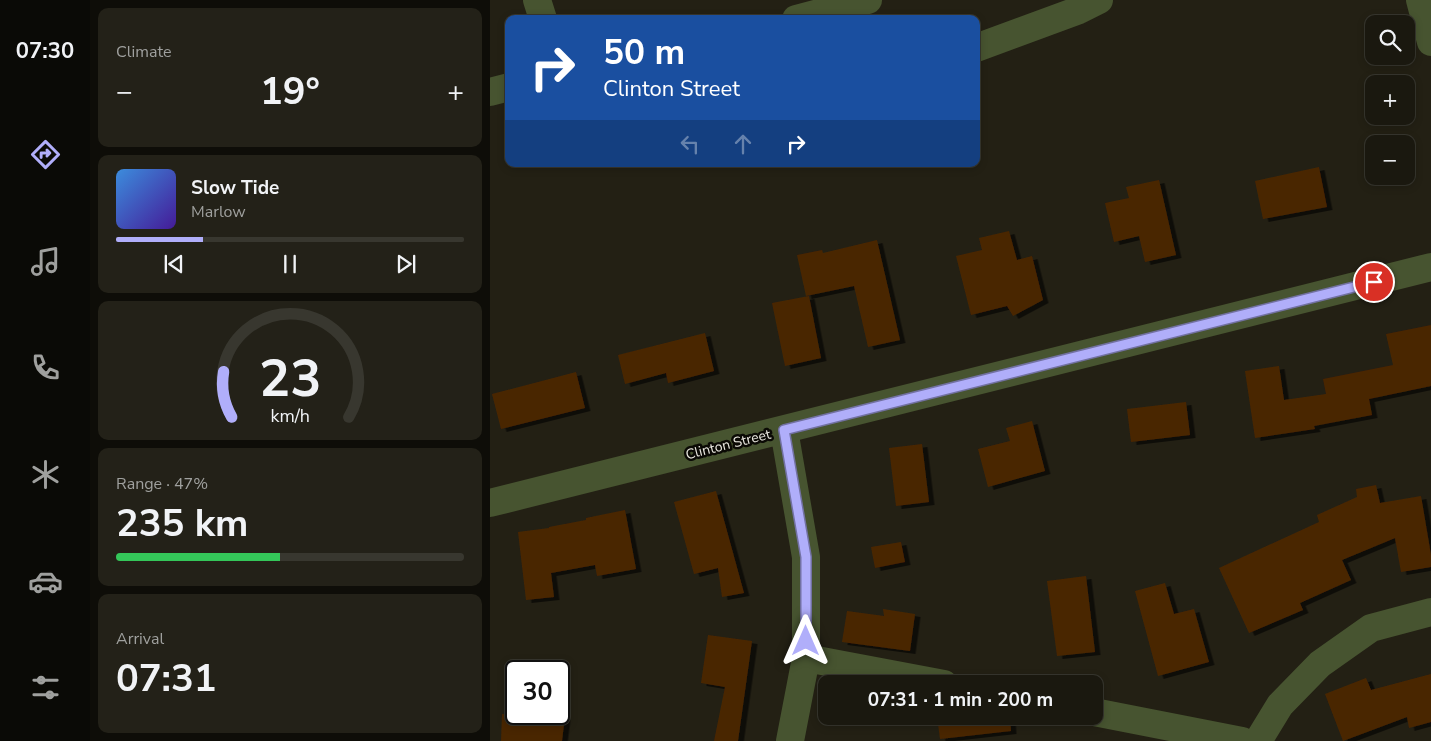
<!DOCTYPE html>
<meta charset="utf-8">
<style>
body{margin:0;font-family:"Nunito Sans",sans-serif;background:#232118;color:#f1f3f6;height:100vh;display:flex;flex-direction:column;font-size:19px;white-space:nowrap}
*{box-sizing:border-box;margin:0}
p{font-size:16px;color:#9fa09e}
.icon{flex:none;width:28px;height:28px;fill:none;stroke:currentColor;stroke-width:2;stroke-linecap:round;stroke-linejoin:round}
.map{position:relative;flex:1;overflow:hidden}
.side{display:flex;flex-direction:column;gap:8px;padding:8px;background:#0e0d08;width:400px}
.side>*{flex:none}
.guide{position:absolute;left:15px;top:15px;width:475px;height:152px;border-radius:10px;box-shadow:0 2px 8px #0003,0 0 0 1px #38372f;background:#1a4fa0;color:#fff;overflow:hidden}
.fabs{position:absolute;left:875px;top:15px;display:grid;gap:10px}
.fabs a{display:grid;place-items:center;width:50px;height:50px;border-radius:10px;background:#1a180f;box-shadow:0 2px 8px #0003,0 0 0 1px #38372f;font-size:25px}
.speed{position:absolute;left:15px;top:660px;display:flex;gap:10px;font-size:25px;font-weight:700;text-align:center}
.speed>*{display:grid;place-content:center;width:65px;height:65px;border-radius:50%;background:#1a180f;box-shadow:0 2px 8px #0003,0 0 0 1px #38372f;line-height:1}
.speed .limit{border:2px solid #111;border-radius:8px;background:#fff;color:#111}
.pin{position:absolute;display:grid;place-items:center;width:42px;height:42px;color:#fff;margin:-21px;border:2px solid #fff;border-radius:50%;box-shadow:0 1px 5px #0007}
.me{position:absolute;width:55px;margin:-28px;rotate:0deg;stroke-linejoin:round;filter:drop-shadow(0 0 4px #0008)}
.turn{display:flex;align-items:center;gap:18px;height:105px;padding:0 15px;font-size:22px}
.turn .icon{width:65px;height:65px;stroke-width:2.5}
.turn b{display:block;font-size:35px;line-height:42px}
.lanes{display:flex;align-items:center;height:48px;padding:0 15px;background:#0003;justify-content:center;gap:25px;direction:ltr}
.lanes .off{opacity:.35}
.big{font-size:38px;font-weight:700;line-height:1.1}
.side .widget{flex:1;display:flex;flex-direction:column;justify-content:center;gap:8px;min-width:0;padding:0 18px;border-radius:10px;background:#232118}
.side .dial{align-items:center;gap:0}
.dial svg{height:130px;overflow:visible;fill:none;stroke:#38372f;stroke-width:7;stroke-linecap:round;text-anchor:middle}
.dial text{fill:#f1f3f6;stroke:none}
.song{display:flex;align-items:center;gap:15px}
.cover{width:60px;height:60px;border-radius:8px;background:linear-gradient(135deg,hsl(210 70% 55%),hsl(260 70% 35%))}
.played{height:5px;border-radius:2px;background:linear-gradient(90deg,#b0aefa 25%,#38372f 25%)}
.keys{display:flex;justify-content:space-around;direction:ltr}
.heat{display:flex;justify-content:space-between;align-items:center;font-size:28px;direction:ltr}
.charge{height:8px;border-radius:4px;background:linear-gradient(90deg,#34c759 47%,#38372f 0)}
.trip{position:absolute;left:328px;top:675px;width:285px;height:50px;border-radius:10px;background:#1a180f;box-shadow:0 2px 8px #0003,0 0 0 1px #38372f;font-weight:700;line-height:50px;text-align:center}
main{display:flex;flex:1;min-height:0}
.tabs{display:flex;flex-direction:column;width:90px;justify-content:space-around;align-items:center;background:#0a0a06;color:#9fa09e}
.tabs .icon{width:35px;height:35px}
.tabs .current{color:#b0aefa}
.tabs b{font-size:22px;color:#f1f3f6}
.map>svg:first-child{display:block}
</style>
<main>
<nav class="tabs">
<b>07:30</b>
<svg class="icon current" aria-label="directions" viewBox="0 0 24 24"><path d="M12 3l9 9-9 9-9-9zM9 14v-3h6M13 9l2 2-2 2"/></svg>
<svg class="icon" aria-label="music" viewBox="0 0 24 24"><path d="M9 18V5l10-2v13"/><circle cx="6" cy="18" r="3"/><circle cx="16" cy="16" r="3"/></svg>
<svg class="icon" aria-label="phone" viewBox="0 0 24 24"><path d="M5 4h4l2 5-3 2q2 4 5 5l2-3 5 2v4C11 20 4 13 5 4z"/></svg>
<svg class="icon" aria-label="climate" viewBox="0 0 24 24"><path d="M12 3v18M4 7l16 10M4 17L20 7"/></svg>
<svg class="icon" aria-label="car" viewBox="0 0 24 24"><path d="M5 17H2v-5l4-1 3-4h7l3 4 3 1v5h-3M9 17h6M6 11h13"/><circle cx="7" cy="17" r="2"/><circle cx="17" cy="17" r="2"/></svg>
<svg class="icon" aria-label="filters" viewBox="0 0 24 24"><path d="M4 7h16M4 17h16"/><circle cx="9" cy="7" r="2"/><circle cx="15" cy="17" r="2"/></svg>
</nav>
<section class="side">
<div class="widget"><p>Climate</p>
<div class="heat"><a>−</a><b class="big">19°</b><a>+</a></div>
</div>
<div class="widget">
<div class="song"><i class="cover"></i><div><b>Slow Tide</b><p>Marlow</p></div></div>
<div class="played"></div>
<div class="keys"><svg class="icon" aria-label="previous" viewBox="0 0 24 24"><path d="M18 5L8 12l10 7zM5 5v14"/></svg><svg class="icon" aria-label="pause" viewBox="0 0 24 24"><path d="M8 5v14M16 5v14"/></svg><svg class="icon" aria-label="next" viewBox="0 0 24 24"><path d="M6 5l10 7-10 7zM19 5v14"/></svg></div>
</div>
<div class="widget dial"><svg viewBox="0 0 100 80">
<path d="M14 69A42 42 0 1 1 86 69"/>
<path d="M14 69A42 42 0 0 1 9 41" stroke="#b0aefa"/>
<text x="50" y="56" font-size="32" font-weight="700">23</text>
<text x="50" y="72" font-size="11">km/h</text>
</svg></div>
<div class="widget"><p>Range · 47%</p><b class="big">235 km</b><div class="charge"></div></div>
<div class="widget"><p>Arrival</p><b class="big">07:31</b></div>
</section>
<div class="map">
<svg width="941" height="741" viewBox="0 0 941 741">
<defs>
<filter id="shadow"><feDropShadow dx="5.5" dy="3" stdDeviation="0" flood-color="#0009"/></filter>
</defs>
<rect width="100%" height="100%" fill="#232014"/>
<path fill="#4a2603" filter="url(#shadow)" d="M829 167 837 207 773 219 765 181Z
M669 180 686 255 655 262 649 236 624 242 615 203 639 198 636 187Z
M519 231 527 260 542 256 553 300 523 316 517 306 481 315 466 256 492 250 489 238Z
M387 240 410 340 378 347 364 286 316 296 307 255 332 250 333 253Z
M319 296 331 358 295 366 282 303Z
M941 325V386L879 399 882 415 824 426 825 429 765 438 755 371 789 366 794 400 836 394 833 379 903 365 896 334Z
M215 333 224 371 178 383 176 373 135 384 128 355Z
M86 372 95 408 11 429 2 394Z
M696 402 700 435 641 442 637 409Z
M542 421 555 471 498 487 488 449 520 441 516 428Z
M432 444 439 502 406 506 399 448Z
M886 485 890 503 931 496 941 555V567L911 572 905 538 852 560 861 580 810 603 813 610 759 633 729 568 829 522 827 515 867 497 866 489Z
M226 491 254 593 232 597 228 568 204 574 184 502Z
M135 510 146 569 107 576 105 565 61 573 64 597 36 600 28 532 59 528V527L96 520V518Z
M411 542 415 562 385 568 381 547Z
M596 576 605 652 567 656 557 581Z
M675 583 684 614 704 609 719 662 668 676 645 591Z
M393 609 425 614 420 651 352 642 357 611 394 616Z
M218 635 262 641 248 741H224L235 687 211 683Z
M941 674V722L919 728 917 717 853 741 835 694 876 678 881 690Z
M12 714H57L75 716 72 741H11Z
M447 716H520L521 731 450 739Z"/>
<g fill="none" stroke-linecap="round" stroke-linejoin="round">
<path stroke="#475430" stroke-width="28" d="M47 0 53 19
M930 0 941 42
M306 19 378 0
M486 48 589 10 609 0
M0 92 19 87
M294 430 316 557V658L300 741
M0 503 941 267
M316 658 454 684
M604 712 752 741
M768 741 790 705 830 664 881 628 941 612"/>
</g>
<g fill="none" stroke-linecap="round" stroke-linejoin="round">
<defs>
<path id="route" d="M316 641V557L294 430 884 282"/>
</defs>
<use href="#route" stroke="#7271a2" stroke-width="12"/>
<use href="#route" stroke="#b0aefa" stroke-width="9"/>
</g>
<g text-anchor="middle" stroke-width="5" stroke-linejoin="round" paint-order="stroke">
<g font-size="14" fill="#ebe9e1" stroke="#0b0a05">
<text transform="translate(238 444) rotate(-14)" y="5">Clinton Street</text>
</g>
</g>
</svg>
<div class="fabs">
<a><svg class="icon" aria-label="search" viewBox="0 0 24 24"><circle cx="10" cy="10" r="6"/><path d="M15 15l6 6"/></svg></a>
<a>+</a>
<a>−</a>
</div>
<div class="speed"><div class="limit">30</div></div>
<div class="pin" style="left:884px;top:282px;background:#d93025"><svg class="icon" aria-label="arrive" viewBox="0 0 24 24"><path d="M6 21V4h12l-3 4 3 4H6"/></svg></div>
<svg class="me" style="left:316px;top:641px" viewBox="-20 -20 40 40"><path d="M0-17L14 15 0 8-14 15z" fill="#b0aefa" stroke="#fff" stroke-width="4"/></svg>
<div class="trip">07:31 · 1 min · 200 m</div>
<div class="guide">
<div class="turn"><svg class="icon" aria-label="right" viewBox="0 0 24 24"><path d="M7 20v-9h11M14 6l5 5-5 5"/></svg><div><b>50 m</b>Clinton Street</div></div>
<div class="lanes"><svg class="icon off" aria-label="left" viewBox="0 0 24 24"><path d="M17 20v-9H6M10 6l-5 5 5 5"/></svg><svg class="icon off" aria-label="ahead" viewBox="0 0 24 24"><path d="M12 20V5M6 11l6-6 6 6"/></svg><svg class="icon" aria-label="right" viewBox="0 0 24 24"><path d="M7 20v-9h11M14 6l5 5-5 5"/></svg></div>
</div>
</div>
</main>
